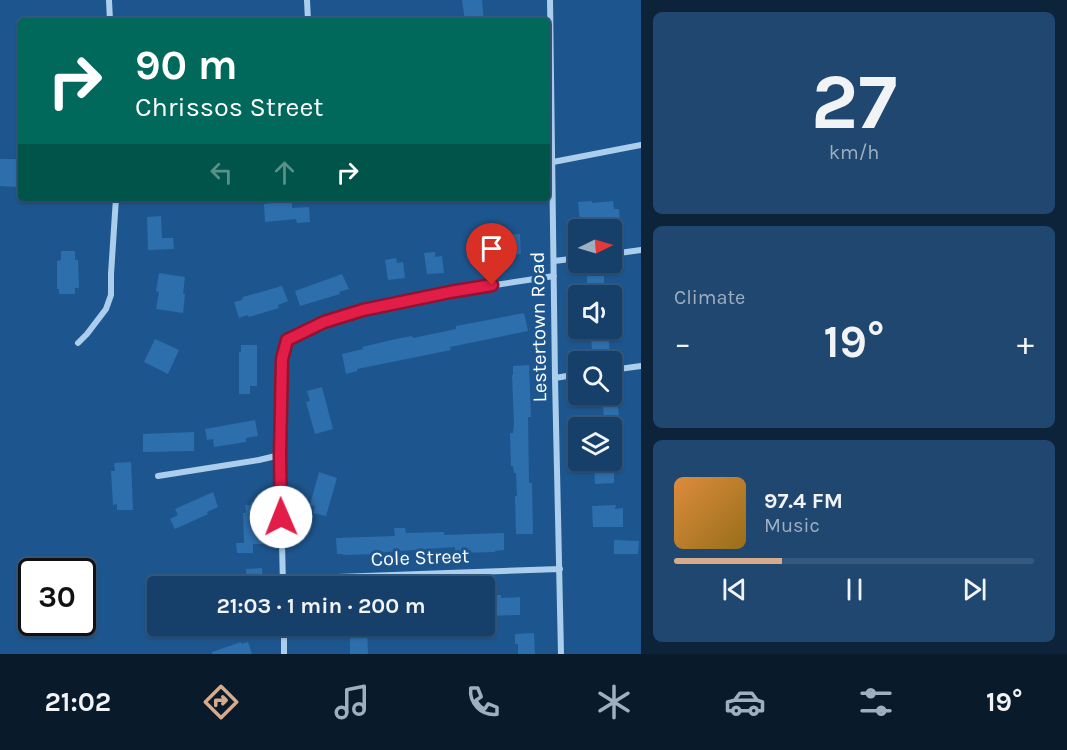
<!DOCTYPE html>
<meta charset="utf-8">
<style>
body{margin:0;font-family:Karla,sans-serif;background:#1f4770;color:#f1f3f6;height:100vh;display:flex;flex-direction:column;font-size:22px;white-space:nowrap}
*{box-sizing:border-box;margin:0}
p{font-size:20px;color:#9eafc1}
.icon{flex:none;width:33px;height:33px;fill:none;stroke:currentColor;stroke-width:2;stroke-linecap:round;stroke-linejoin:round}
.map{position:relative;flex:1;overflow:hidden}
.sheet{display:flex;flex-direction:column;gap:12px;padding:12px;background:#0c233a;width:426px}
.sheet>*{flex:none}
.banner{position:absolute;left:18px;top:18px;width:532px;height:183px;border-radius:6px;box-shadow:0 2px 4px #0004,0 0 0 2px #35597e;background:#00695c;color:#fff;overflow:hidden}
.needle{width:39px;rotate:85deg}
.controls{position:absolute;left:568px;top:219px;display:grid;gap:12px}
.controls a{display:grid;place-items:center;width:54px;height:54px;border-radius:6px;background:#16406a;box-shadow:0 2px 4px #0004,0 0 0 2px #35597e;font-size:30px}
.speed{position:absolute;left:18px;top:558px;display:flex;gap:12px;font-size:30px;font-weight:700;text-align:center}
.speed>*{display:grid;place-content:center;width:78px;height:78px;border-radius:50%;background:#16406a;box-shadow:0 2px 4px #0004,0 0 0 2px #35597e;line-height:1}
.speed .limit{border:3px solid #111;border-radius:9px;background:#fff;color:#111}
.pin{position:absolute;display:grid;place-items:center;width:51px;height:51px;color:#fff;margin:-62px -26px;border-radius:50% 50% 50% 0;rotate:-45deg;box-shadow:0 0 6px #0007}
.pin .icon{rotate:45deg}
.me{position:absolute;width:66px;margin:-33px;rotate:359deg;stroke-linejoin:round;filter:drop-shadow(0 0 4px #0008)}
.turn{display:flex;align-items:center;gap:21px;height:126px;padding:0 18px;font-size:27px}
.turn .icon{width:78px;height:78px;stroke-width:2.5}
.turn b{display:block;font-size:42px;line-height:51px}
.lanes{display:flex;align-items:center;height:57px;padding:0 18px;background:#0003;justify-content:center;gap:30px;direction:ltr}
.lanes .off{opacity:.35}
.big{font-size:45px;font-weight:700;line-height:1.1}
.sheet .tile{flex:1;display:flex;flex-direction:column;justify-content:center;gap:9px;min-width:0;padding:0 21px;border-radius:9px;background:#1f4770}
.sheet .dial{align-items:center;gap:0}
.dial b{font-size:78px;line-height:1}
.song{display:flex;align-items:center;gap:18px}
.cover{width:72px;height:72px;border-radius:9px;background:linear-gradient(135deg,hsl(30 70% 55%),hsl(40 70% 35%))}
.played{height:6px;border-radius:3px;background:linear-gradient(90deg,#d6ab8b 30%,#35597e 30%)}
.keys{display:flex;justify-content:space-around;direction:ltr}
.heat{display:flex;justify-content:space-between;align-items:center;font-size:33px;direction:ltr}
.trip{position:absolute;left:147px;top:576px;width:348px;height:60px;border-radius:6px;background:#16406a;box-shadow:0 2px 4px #0004,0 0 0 2px #35597e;font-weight:700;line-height:60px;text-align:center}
.menu{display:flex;height:96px;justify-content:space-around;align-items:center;background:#091a2a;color:#9eafc1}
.menu .icon{width:42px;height:42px}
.menu .on{color:#d6ab8b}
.menu b{font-size:27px;color:#f1f3f6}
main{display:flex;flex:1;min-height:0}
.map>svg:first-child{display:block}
</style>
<main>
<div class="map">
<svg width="641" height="654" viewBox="0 0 641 654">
<rect width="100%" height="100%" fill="#1d568e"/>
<path fill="#2d6eac" d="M462 0H482L484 21H465Z
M0 159H17V187L0 186Z
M292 201V208L309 207 310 222 297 223 296 219 265 222 264 204Z
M592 201V203L613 201 614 209H619L620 219 580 222 578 202Z
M161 216 162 238H173L174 249 148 250 147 217Z
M520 234 521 254 503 255 502 235Z
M61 251H75V260H78L79 288H75V294H59V289H57V261L61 260Z
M435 252V257L442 256 444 273 427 274 424 253Z
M396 258 397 263 403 262 405 278 388 280 385 260Z
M159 273 185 277 183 294H185L183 313 156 309 159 292 156 291Z
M342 274 349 289 339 292 340 294 300 306 295 291Z
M587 276H604V296H587Z
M282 286 288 301 278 305 279 308 249 317 248 315 239 318 234 302 242 300 243 297Z
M524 313 528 331 450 347 451 350 357 369V371L346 374 342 354 363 349 362 347 396 339 412 336 413 338 456 329V326Z
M608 329 610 357 593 358 591 339H595V330Z
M155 339 179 350 168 374 144 362Z
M241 345H257V386H250V394H239V352H241Z
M529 365 531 417H528L529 483H532L533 534H516L515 496H517L516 473H514L513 466H511L510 433H513L514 424 512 375H513V366Z
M322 387 333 429 315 434 306 402 310 401 307 391Z
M599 394H620L621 406H618L619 418 604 420 603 407H600Z
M255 420 258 436 246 438V442L214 447 213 439 207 440 205 429Z
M194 432V451L143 452V434Z
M597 460H614V483L595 484 594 466H597Z
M131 462 133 510H117V504L113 505 111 471H115L114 463Z
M319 472 337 478 326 516 313 513 315 506 310 505Z
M213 492 218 507 207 512 208 514 175 529 170 519 178 515 175 509Z
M251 502H262L263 544H253V553H237L236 543H244L243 513H246L245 505H251Z
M616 505 615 509 623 508V527H593L592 506Z
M394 528H405L406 533 444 532V535L504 533V550L495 551V552L462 553V551H455V547L387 552 377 553V554L343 555V554H337L336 538 395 536Z
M614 540 639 541 638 554H614Z
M262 568 263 586H247L246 569Z
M486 595H501V598L520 597V615L484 616V598H486Z
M354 626H367L368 654H350V631H354Z
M534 633 535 654H518V644H515V634Z
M241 642V644L248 642 252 654H212V652Z"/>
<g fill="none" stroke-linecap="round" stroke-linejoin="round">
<path stroke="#acceed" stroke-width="6" d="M109 0 110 21
M307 0 308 21
M550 0 555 378 561 654
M553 162 641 145
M612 254 641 250
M554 261 579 258
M78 343 87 334 106 309 111 295V274L116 198
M612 370 641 366
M555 378 579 374
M158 476 259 460 280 455
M282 579 560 569
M283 586 280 455 281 401 282 359 287 340 324 322 363 310 450 292 554 276
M284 626V654"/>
</g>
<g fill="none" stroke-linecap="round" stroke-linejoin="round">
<defs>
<path id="route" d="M281 517 280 455 282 359 287 340 324 322 363 310 450 292 492 285"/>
</defs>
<use href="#route" stroke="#92132f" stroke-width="15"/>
<use href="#route" stroke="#e11d48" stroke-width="10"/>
</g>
<g text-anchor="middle" stroke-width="6" stroke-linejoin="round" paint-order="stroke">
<g font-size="20" fill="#fff" stroke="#1d568e">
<text transform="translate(538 327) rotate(-91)" y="7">Lestertown Road</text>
<text transform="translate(420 557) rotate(-2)" y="7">Cole Street</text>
</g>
</g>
</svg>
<div class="controls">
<a><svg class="needle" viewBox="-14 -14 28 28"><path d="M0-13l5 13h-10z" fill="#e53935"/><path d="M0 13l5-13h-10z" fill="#9eafc1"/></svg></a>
<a><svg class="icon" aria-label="sound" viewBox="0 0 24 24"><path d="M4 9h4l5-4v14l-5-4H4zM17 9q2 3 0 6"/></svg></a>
<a><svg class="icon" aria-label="search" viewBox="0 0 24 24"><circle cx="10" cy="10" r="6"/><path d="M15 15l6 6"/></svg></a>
<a><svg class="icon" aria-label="layers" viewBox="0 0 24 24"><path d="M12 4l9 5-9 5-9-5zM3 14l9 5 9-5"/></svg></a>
</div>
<div class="speed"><div class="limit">30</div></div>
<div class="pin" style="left:492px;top:285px;background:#d93025"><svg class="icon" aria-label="arrive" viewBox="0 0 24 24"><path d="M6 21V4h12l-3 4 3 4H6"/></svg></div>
<svg class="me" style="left:281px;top:517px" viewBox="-20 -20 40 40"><circle r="19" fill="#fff"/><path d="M0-13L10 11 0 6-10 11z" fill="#e11d48"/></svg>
<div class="trip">21:03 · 1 min · 200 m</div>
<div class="banner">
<div class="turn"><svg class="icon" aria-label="right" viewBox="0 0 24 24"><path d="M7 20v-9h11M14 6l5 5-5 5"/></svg><div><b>90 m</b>Chrissos Street</div></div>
<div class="lanes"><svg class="icon off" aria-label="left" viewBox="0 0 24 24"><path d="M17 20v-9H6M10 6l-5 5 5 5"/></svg><svg class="icon off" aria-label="ahead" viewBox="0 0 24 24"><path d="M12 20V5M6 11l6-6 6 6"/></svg><svg class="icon" aria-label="right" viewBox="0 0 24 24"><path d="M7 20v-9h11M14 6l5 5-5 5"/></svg></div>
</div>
</div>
<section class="sheet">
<div class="tile dial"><b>27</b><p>km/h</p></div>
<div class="tile"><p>Climate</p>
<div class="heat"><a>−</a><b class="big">19°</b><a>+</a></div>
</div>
<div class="tile">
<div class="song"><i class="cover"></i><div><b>97.4 FM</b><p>Music</p></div></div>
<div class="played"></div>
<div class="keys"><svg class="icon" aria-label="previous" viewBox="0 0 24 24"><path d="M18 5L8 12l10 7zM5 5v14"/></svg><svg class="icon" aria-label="pause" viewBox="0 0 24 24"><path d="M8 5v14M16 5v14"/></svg><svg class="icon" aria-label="next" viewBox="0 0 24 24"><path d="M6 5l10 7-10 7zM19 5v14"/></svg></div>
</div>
</section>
</main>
<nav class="menu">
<b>21:02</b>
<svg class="icon on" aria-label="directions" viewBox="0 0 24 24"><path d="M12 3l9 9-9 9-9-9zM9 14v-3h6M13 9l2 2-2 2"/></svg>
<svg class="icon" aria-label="music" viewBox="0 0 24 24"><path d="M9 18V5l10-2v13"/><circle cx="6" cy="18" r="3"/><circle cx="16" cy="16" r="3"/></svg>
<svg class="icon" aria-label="phone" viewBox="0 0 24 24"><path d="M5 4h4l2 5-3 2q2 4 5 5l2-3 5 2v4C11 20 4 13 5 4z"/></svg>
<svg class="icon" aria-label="climate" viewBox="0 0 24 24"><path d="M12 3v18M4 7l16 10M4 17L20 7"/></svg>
<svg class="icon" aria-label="car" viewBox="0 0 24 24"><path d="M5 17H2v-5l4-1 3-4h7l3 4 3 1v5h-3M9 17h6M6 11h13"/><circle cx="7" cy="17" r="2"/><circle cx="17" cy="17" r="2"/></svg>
<svg class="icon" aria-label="filters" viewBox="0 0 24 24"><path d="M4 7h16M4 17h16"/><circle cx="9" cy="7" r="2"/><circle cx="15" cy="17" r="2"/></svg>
<b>19°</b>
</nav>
